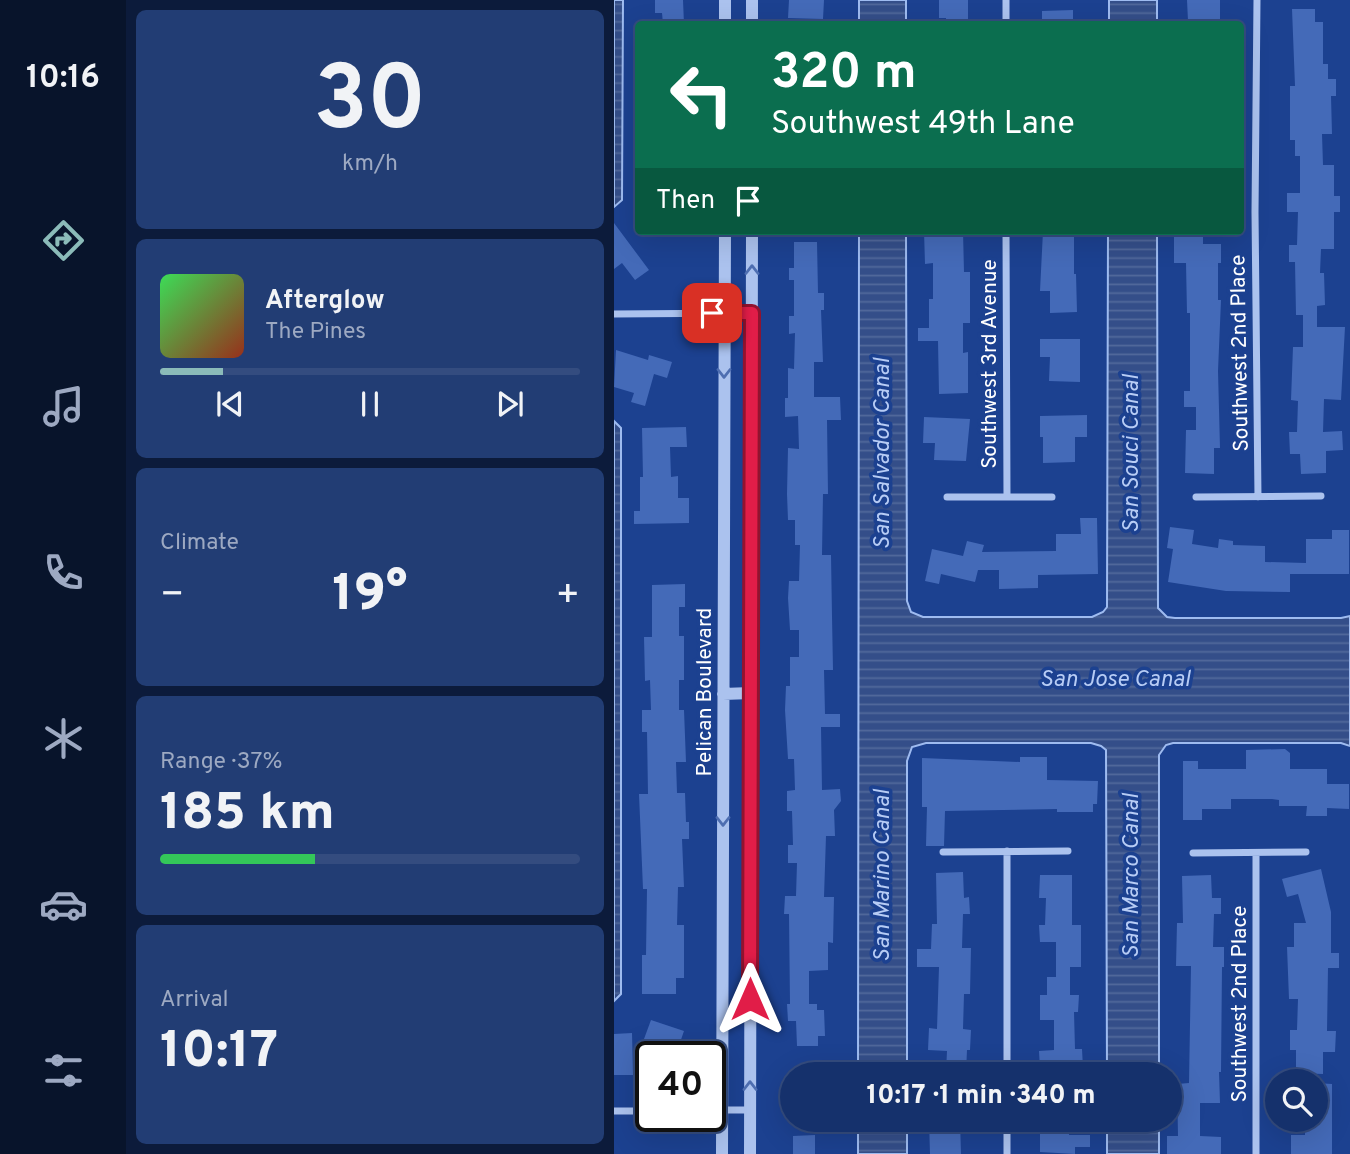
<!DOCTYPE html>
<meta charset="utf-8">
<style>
body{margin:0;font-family:Overpass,sans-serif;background:#223d74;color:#f1f3f6;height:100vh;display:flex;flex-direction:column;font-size:26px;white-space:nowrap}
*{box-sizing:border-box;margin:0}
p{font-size:23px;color:#9da9c2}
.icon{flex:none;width:38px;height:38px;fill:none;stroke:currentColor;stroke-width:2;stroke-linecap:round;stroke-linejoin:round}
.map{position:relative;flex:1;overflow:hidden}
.drawer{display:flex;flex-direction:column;gap:10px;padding:10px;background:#0c1b3b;width:488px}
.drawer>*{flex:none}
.top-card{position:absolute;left:21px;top:21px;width:609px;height:214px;border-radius:7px;box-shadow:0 7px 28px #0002,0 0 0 2px #344c7f;background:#0b6e4f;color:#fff;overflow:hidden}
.fabs{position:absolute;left:651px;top:1069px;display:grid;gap:14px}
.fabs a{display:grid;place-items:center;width:63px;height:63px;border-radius:50%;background:#15316c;box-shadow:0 7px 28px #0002,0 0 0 2px #344c7f;font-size:35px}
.speed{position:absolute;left:21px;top:1041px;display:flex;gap:14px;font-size:35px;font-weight:700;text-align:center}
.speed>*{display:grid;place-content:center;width:91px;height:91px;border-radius:50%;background:#15316c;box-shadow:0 7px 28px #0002,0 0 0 2px #344c7f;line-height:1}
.speed .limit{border:4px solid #111;border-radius:10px;background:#fff;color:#111}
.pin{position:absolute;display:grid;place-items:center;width:60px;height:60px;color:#fff;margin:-30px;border-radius:14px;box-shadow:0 4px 10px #0006}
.me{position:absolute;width:77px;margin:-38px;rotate:0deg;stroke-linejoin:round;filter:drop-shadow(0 0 5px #0008)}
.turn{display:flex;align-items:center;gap:24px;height:147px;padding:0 21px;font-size:32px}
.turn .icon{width:91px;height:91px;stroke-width:2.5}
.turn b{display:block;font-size:49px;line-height:60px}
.then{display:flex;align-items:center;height:66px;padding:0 21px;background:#0003;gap:14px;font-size:26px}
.big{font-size:52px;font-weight:800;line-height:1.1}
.drawer .widget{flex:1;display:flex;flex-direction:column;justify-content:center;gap:10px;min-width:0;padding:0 24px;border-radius:10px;background:#223d74}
.drawer .dial{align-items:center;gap:0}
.dial b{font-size:91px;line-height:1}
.song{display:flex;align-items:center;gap:21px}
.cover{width:84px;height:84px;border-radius:10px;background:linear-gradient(135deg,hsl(130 70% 55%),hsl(10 70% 35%))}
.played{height:7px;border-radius:4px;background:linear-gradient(90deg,#8bbbb9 15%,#344c7f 15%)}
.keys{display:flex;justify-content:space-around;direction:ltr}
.heat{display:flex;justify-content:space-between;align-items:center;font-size:38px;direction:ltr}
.charge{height:10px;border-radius:5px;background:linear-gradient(90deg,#34c759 37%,#344c7f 0)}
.trip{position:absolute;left:166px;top:1062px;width:402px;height:70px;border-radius:35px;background:#15316c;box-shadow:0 7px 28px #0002,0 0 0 2px #344c7f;font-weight:800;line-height:70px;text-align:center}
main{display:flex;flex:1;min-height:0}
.menu{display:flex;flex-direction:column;width:126px;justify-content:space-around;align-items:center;background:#08142b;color:#9da9c2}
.menu .icon{width:49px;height:49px}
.menu .on{color:#8bbbb9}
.menu b{font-size:32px;color:#f1f3f6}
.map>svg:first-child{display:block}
</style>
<main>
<nav class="menu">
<b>10:16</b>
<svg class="icon on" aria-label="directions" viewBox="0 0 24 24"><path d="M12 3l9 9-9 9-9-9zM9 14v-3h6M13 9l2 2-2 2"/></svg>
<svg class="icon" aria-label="music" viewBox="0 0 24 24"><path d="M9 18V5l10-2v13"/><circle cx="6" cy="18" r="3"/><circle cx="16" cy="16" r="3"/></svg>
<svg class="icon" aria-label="phone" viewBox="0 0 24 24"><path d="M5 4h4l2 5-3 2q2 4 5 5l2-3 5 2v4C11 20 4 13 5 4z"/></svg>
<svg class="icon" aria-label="climate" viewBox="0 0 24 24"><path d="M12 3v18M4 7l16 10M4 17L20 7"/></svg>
<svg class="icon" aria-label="car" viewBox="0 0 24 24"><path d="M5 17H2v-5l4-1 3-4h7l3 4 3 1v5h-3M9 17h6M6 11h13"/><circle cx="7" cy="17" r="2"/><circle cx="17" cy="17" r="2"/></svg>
<svg class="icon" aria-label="filters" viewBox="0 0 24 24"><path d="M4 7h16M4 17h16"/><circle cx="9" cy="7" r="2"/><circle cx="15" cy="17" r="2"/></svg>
</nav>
<section class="drawer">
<div class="widget dial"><b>30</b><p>km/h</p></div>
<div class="widget">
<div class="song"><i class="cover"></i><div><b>Afterglow</b><p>The Pines</p></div></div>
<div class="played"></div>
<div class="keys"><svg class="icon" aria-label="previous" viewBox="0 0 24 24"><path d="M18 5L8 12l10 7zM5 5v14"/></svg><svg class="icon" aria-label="pause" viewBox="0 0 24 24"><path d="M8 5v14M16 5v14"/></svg><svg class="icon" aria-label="next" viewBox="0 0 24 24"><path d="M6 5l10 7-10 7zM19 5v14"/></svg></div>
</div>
<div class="widget"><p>Climate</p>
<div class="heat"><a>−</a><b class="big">19°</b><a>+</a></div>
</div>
<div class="widget"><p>Range · 37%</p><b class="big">185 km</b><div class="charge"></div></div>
<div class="widget"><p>Arrival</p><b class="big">10:17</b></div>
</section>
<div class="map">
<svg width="736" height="1154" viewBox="0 0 736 1154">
<defs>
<pattern id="water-rules" width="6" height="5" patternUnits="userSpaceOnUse" patternTransform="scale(1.75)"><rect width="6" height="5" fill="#344e89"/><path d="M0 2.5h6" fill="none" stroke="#52699b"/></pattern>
</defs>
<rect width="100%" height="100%" fill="#1c4190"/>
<path fill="url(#water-rules)" stroke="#9ebbf0" stroke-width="2" d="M0 0H9L8 200 0 207Z
M245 0H292V24H245Z
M495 0H543V24H495Z
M245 231H292L293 601 297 612 309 617H478L489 612 493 607 494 231H543L544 608 553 617 561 618H727L736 616V746L727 743H559L552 745 545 755V1074H493L492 750 487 746 477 743H312L298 747 293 761V1074H244Z
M0 421 7 428V994L0 1001Z
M244 1120H293V1154H244Z
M493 1120H545V1154H493Z"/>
<path fill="#446ab8" d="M41 0H69L70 24H49L48 13H41Z
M175 0H210L209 19 174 18Z
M325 0H354V24H332V18H325Z
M573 0H606V21H574Z
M678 9H701V22H709V64H714V79H722V96H717L718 134H708L709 165H720V196H726V212H720V249H707L706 273H710L711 305 703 306V327H731L727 400 710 399 709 432 728 431 729 450 712 451V473L687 474 686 454H676L675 432H683L684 401 677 400 679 347H689V315H682L681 262H675V245H683L684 212H673V193H686V156H681V140H676V86H681Z
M459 10V24H428V11Z
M0 223 35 270 21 280 8 263 0 269Z
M310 231H349L350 272H356V323H349V353L354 352V393L325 394 324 341H304V328H315V299H319V263L311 264Z
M429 231H453V237H460V274H462L463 312 436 313V291H426Z
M560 231H589V244H607V263H604V300H607L604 371 606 448H600V474L571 473 572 430H582V407H570V391H576V313H573L572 263H560Z
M180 242H203L204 293H210V310H207L209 362H200V397H226L227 420H213L214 494H209L208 555H217L218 616 219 670H210L211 714H226V727H207L208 790 226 789 227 801 220 810 221 836H212L210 897H220L219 943 214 942V970L195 971V1004H203V1010H210L211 1036H204V1046H183L182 1021H174L173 1004H176L175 914H170L171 896H182L183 863H174V845H179L178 811H173V791L181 790 180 759H174L171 710 172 686H176V657H185V630H176L174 598 175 581H185L186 545H181V520H174L173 494 174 448 185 449 184 416 171 417V398H174V368L180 369 181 333 175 334V316H180V280H175V268H180Z
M426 339H466V382L435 381 436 357H426Z
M2 350 34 360 35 355 58 362 53 378 40 374 31 406 17 402 20 393 0 387Z
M473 415V437H461V462L429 463V437H426V416Z
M310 417 356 419 352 461 320 460 321 443H309Z
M72 427 73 447H56L57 477 64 476V498H75V523L20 524V511H26V477H29L28 428Z
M466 518H483L484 574 424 575V588L385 589V570H364L361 582 327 574 325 584 311 581 318 549 349 556 353 541 370 545 368 552 442 551V534H467Z
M556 527 580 530 578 544 604 548 605 539 619 541V545L651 546V562L692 563V539H718V530H735V574H676V592L612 591 554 582 559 549 553 548Z
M71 584V607H65V636H70V680H65V710H70L72 762H62L63 793H71L72 822H75V839H68L70 887H64L63 925H70V978H62V994H28V955H32L33 889H29L25 794H34L33 732H28V710H37L36 680 31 681 30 637H38V585Z
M671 749 676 753V769H713V784H735V809L713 808V816H692L693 806H665V800L658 799H617V809H588V820H569V761H584V769H632V750Z
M406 757H433V780L484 781 483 804H479V812H443V809L331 811 330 846H312L313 807H308V758L406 762Z
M707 869 717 912V953H725V968H714L713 1031H722L721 1052H709V1074L682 1073V1050H676V1030H683L684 999H675L673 947H680V923H692L684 894 673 897 668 879Z
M349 872 350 898 355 897 356 914H349L348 948H357L356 994H350L349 1029 357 1030 356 1050H353L352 1073 332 1072 333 1051 314 1050 315 1028 323 1029 325 967H303V949H317L318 924H323L322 873Z
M426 875H458V925H467V967H456V995H465L464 1012H460L461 1049H468L469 1068 426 1069 425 1051 440 1050V1020H426V995H433V977H442V942H426L425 925H431L432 898H425Z
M597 875 598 898H607V914H600L599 947H610V967H608L607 1072H605L606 1103H586V1136L607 1137V1154H553V1136H564L563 1084 575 1083 577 966H562L563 923H569L568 876Z
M37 1020 70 1031 61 1057H38L43 1043 30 1039Z
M18 1033 19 1075H0V1034Z
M702 1083 718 1084V1154H677V1135H691V1120H702Z
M315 1120H346L347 1154H316Z
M426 1120H455V1135H476V1147H461V1154L426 1152Z
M201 1135V1154H179V1136Z"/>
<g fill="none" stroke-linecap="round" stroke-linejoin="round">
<path stroke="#abc2ee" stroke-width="7" d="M392 0V24
M643 0 641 212 644 497
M392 231 393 497
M0 314 138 313
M333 497H438
M582 497 707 496
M329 852 454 851
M579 853 692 852
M642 853V1154
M393 1074V851
M96 1110H136
M0 1111H37
M393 1154V1120"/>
<path stroke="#abc2ee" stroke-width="12" d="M111 0V24
M138 0V24
M109 694 137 693
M108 1154 111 231
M136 1154 138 231"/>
</g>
<defs><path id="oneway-chevron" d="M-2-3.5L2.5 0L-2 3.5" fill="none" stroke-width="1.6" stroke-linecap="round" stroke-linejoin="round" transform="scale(1.75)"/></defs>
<g stroke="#4e6eb1">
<use href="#oneway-chevron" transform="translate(138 270) rotate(-90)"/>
<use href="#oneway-chevron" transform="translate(110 373) rotate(90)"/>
<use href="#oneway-chevron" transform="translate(109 821) rotate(90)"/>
<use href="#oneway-chevron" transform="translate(136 1086) rotate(-90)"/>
</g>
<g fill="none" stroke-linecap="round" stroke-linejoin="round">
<defs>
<path id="route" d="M98 313H138L136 999"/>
</defs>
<use href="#route" stroke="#92132f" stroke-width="18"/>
<use href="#route" stroke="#e11d48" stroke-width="12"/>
</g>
<g text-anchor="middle" stroke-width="7" stroke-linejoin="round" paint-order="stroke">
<g font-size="21" fill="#fff" stroke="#1c4190">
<text transform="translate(625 353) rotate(-91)" y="7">Southwest 2nd Place</text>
<text transform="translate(375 364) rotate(-90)" y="7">Southwest 3rd Avenue</text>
<text transform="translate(90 692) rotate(-90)" y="7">Pelican Boulevard</text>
<text transform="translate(625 1004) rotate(-90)" y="7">Southwest 2nd Place</text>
</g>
<g font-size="23" font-style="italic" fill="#b7ccf5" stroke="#1c4190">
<text transform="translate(267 454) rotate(-90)" y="8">San Salvador Canal</text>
<text transform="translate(516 454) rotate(-90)" y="8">San Souci Canal</text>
<text x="501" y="686">San Jose Canal</text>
<text transform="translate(267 876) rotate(-90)" y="8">San Marino Canal</text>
<text transform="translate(516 876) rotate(-90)" y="8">San Marco Canal</text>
</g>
</g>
</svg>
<div class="fabs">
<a><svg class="icon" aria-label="search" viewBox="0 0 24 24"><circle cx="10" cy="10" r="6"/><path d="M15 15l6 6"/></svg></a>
</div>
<div class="speed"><div class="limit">40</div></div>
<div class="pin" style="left:98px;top:313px;background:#d93025"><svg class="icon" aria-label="arrive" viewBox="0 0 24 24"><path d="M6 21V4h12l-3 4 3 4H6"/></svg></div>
<svg class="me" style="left:136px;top:999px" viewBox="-20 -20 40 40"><path d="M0-17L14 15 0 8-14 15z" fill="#e11d48" stroke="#fff" stroke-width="4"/></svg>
<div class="trip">10:17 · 1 min · 340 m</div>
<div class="top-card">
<div class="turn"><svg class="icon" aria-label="left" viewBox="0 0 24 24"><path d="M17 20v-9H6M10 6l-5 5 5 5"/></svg><div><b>320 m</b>Southwest 49th Lane</div></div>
<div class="then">Then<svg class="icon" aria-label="arrive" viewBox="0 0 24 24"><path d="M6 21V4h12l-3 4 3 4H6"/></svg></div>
</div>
</div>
</main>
